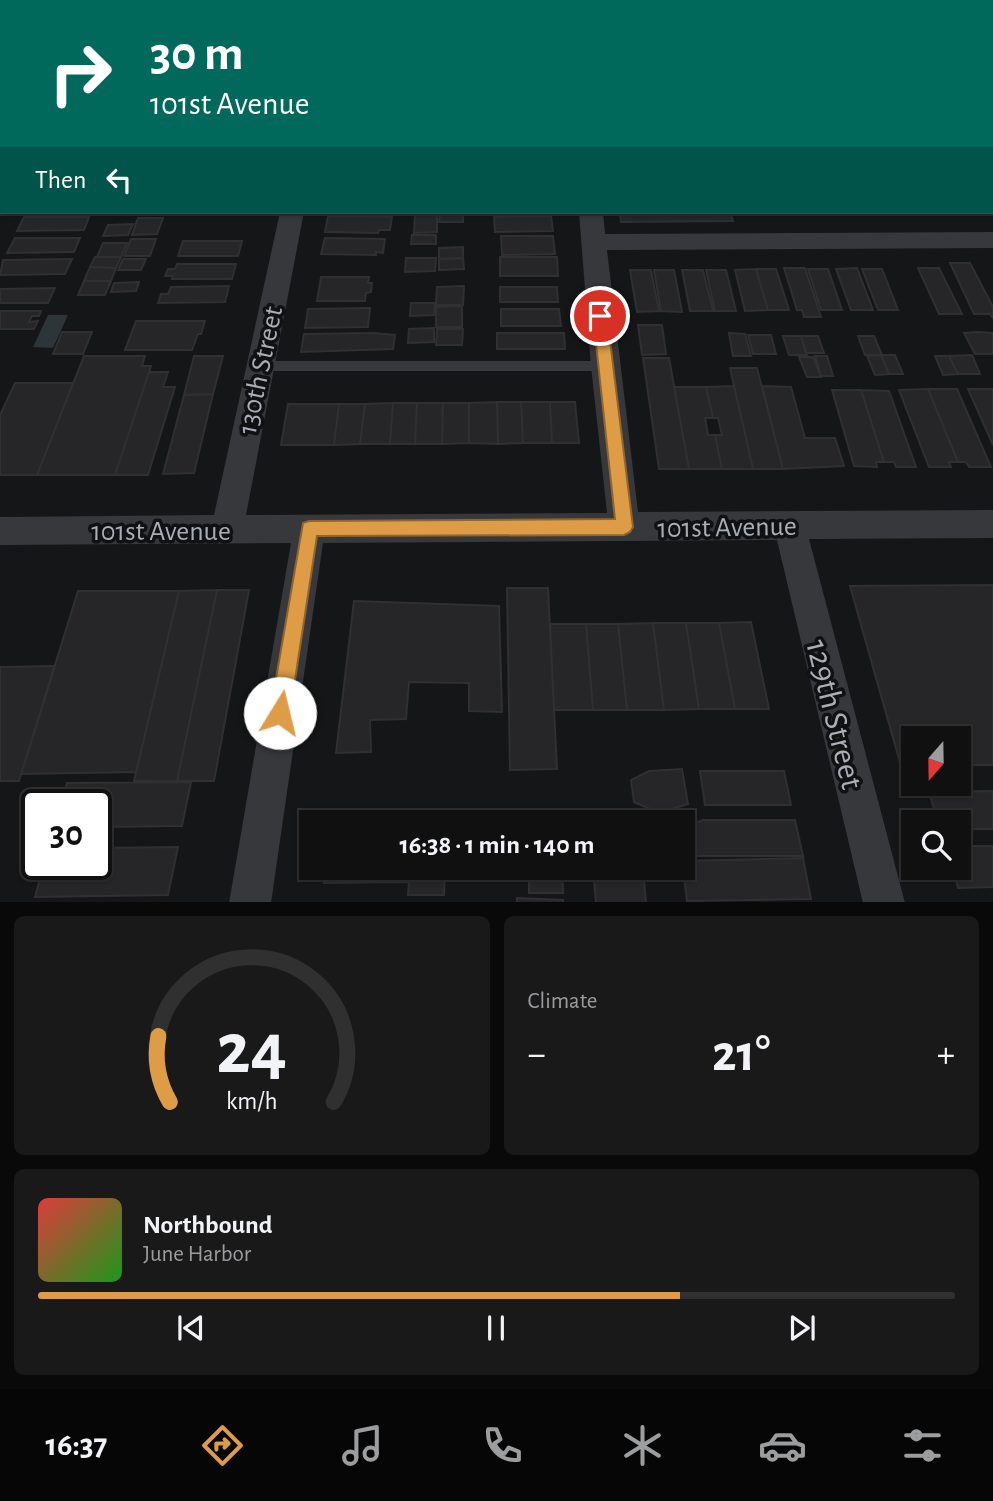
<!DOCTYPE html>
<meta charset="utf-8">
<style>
body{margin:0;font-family:"Alegreya Sans",sans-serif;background:#19191a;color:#f1f3f6;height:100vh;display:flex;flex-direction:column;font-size:26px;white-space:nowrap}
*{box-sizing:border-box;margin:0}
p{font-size:23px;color:#9c9d9f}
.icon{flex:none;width:38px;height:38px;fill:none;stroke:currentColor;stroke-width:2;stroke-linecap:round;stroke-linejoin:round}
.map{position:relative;height:902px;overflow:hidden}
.panel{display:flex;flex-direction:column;gap:14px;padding:14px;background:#090909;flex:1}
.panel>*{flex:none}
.top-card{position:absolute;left:0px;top:0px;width:994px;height:214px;box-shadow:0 2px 5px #0004,0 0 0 2px #303031;background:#00695c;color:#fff;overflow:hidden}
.needle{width:46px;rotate:200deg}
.buttons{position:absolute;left:901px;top:726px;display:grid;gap:14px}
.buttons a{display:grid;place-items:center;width:70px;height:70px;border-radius:0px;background:#101011;box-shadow:0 2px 5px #0004,0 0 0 2px #303031;font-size:35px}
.speed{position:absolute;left:21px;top:789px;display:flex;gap:14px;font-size:35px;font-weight:700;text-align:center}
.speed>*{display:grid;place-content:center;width:91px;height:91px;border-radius:50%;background:#101011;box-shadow:0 2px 5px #0004,0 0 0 2px #303031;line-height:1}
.speed .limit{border:4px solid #111;border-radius:10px;background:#fff;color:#111}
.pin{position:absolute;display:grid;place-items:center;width:60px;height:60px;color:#fff;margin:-30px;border:4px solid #fff;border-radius:50%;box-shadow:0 2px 7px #0007}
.me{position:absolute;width:77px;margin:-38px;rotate:9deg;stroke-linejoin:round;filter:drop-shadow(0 0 5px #0008)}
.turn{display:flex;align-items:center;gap:24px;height:147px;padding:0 35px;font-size:32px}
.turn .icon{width:91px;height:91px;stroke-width:2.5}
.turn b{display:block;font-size:49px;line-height:60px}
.then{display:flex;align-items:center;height:66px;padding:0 35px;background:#0003;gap:14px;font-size:26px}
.big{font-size:52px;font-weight:600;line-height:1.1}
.panel .widget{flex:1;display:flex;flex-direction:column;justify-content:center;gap:10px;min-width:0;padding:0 24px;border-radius:10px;background:#19191a}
.panel .dial{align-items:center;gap:0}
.dial svg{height:182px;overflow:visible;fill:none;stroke:#303031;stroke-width:7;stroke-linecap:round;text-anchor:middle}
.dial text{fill:#f1f3f6;stroke:none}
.song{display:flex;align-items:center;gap:21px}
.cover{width:84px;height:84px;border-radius:10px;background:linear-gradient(135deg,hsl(0 70% 55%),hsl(120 70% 35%))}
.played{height:7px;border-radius:4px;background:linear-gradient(90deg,#de9c46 70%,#303031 70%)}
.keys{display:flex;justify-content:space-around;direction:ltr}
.heat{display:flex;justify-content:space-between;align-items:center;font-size:38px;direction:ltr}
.panel .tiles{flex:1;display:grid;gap:14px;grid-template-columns:1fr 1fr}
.widget:last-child{grid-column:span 2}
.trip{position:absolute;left:299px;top:810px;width:396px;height:70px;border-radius:0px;background:#101011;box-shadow:0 2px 5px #0004,0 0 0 2px #303031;font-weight:600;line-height:70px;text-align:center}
.dock{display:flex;height:112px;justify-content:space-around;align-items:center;background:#060607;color:#9c9d9f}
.dock .icon{width:49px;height:49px}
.dock .on{color:#de9c46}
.dock b{font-size:32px;color:#f1f3f6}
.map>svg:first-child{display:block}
</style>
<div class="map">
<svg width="993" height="903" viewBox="0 0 993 903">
<rect width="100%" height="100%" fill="#151617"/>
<path fill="#2d3539" d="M48 315H68L53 348 33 347Z"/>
<path fill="#262628" stroke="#303033" stroke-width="2" d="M27 212H90L88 215 25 216Z
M181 212H245L189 214Z
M620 212H730L733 221 621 222Z
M415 214H437V232L414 233Z
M440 214H463V222H439Z
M328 216 392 217 390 230H379L378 233 325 232Z
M551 216 553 231 495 232 494 217Z
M24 217H89L84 230 17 231Z
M138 218H163L157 234 132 235Z
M133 224 128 235 103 236 108 225Z
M412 235H436V244H411Z
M501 236H553L555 254 502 255Z
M15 238H80L74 252 7 253Z
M325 238 385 239 383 253 376 252V255L321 254Z
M131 239H156L150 256H124Z
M183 241H242L238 256H178Z
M103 243H127L121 257H97Z
M463 247V258L439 259V248Z
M95 257H121L116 268 90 267Z
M500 257H557L558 276H500Z
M406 258H436L435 271 405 272Z
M463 258 464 269 439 270V259Z
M72 259 65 274 0 275 3 260Z
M123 259H146L141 270H118Z
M950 263H970L993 307V318L990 314H974Z
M177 264H236L232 279H172L173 276H165L168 269H175Z
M90 267 116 268 111 281H84Z
M784 268H805L821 317H804L802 310H797Z
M857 268 873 310H851L836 269Z
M918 268H939L962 314H939Z
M756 269H776L789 310H768Z
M756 269 768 310 745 311 735 270Z
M808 269H828L842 310H821Z
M862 269H882L898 310H878Z
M630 270H651L659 311 637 312Z
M654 270H674L682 312 661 311Z
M682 270H703L713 311H690Z
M706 270H726L736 311H715Z
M321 277H369L368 283H372L371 292 366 293 365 301H317Z
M84 281H111L105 295H78Z
M139 282 136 291 111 292 114 283Z
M229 286 225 302 158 303 161 294H168L171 287Z
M464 286 463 305H436L437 287Z
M500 287H557L558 302H500Z
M55 288 48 303H0V289Z
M411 303H435L434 315 410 316Z
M462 306V327H436V307Z
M370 308 368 327 305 328 308 309Z
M501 309H559L561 326H501Z
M0 311H41L39 316H32L29 322 38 321 34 329H0Z
M136 321H205L201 334H198L192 350H125Z
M638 325H662L666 354 642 355Z
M434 328V342L408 343 409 329Z
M437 329H463L462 345H436Z
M62 332H92L83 354H53Z
M978 332 993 333V354H975L964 333Z
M373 333 395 335 393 349 301 352 304 334Z
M497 333H564L565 349H497Z
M729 333 745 334 751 356H733Z
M748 335H771L776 354H753Z
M783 336H801L807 355H789Z
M801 336H818L824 353H806Z
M858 336H874L882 355H865Z
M881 355 889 374 875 375 867 356Z
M881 355H895L903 374H889Z
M972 355 980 374H958L949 356Z
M84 356H145L142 366H151L115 475H37Z
M194 356H223L213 394 184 395Z
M815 356H827L833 376H821Z
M935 356H949L958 374 943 375Z
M799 357H813L821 377H807Z
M643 358H669L689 469H659Z
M730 368H757L783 469H753Z
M149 372H168L163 387H175L148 475H115Z
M15 383H73L37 475H0V415Z
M734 386 753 469H722L715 435H722L718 418H713L706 387Z
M762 386 791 387 805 438H835L844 466 783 469Z
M674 387H706L713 418H705L708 435H715L722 469H689Z
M928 389H957L991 467H969L966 462H958Z
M928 389 958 462H949L951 467H929L899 390Z
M968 389H993V445Z
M832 390H861L884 462H876L877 467 854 466Z
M861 390 889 391 916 467H896L894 462H884Z
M213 394 194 473 163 474 184 395Z
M497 402H521L523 443 498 444Z
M497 402 498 444 469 443V403Z
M521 402H550L552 443H523Z
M550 402H575L579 443H552Z
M393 403H417L415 444H390Z
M393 403 390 444H360L365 404Z
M417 403H443L442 444H415Z
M443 403H469V443L442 444Z
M288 404H339L334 445H281Z
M339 404H365L360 444 334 445Z
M993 585V765H959V738H914V765L901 766 850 586Z
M507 588H548L557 769 510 770Z
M217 590 177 781H134L179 591Z
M217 590H249L214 781H177Z
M78 591H179L136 772 21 774Z
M354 601 499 606 502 712 469 711V683L409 682 406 719 370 720 371 752 336 753Z
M751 622 769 709H735L719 623Z
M653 623H686L699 709 664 710Z
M653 623 664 710H627L618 624Z
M686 623H719L735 709H699Z
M550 624H586L593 710H554Z
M586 624H618L627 710H593Z
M55 666 19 781H0V667Z
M682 769 688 804 659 813 634 802 631 780 649 771Z
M700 771H784L791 805H705Z
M191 782 182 826 96 827V805H60L67 783Z
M993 791V829H959V822H938L929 792Z
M413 810H447V822H413Z
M703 820H795L803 856H683L682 828Z
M959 846H993V887L958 888 953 868H959Z
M178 847 168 895 35 897 44 864H96V848Z
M803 858 811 899 687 901 682 861Z
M326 868H445L444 895H408L409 882 324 883Z
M529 868H562L563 893H529Z
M593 868H643L646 903H596Z
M517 898 563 900V903H517Z"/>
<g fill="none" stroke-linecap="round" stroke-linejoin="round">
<path fill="#37383c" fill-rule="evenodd" d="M260 361H605L611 366 605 371H260L254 366Z"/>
<path fill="#37383c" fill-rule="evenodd" d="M96 0H114L95 2Z
M327 0H345V2H327Z
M558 0H576V2H558Z
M901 0H919L920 2H902Z
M992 127H993V140H992Z
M0 180H2L0 197Z
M280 212H304L246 515 607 513 591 366 579 212H603L605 234 993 232V248L607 250 638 512 993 510V538L809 539 905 903H863L777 540 323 543 271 903H229L291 543 0 545V517L214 515Z"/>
</g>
<path fill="#de9c46" stroke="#90652e" stroke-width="2" d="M600 311 607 316 633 527 630 532 624 535 317 536 290 713 287 720 280 723 273 720 270 713 303 523 309 521 615 519 593 316Z"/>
<g text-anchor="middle" stroke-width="7" stroke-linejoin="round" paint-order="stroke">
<g font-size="28" fill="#a9aeb6" stroke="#101112">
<text transform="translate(259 370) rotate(-78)" y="10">130th Street</text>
<text transform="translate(727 526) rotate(-1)" y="10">101st Avenue</text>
<text x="161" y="540">101st Avenue</text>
</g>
<g font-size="33" fill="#a9aeb6" stroke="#101112">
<text transform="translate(836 714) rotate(76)" y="12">129th Street</text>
</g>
</g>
</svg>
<div class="buttons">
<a><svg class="needle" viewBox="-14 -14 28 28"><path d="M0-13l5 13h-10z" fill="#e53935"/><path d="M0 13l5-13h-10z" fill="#9c9d9f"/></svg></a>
<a><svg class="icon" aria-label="search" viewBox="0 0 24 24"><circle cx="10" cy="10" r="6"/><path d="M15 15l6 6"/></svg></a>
</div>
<div class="speed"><div class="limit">30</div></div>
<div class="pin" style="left:600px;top:316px;background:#d93025"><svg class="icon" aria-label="arrive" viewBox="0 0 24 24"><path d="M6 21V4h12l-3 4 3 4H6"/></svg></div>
<svg class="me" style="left:280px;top:713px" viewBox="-20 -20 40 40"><circle r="19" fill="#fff"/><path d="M0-13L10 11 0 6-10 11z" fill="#de9c46"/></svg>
<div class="trip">16:38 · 1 min · 140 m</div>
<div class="top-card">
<div class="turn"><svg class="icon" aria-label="right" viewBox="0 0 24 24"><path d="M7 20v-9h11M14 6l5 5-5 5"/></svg><div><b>30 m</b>101st Avenue</div></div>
<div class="then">Then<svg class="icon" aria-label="left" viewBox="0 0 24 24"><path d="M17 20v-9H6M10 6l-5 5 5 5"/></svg></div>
</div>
</div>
<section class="panel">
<div class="tiles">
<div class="widget dial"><svg viewBox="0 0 100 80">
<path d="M14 69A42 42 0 1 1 86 69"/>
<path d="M14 69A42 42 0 0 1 9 40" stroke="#de9c46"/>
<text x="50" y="56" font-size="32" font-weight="700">24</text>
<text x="50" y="72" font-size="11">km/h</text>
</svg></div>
<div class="widget"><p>Climate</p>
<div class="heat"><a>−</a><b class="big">21°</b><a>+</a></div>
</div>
<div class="widget">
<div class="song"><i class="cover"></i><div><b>Northbound</b><p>June Harbor</p></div></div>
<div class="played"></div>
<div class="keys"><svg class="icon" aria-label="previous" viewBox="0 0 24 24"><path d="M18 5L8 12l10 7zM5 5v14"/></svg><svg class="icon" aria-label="pause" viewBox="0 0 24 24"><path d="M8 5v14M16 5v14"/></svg><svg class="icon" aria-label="next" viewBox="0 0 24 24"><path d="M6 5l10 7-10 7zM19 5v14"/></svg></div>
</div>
</div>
</section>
<nav class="dock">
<b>16:37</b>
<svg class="icon on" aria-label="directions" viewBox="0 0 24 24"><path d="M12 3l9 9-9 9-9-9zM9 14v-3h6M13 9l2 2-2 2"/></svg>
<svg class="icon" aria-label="music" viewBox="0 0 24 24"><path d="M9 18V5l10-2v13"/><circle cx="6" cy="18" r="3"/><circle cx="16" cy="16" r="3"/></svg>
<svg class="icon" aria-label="phone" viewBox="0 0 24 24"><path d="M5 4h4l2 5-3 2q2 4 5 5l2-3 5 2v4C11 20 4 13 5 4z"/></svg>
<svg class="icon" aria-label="climate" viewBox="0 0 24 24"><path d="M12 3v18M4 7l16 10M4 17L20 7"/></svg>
<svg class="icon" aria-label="car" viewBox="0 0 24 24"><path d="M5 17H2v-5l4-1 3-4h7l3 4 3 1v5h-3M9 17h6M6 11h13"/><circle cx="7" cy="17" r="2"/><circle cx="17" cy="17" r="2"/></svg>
<svg class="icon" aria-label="filters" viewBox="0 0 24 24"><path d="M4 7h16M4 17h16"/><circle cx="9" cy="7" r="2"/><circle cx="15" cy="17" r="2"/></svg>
</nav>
